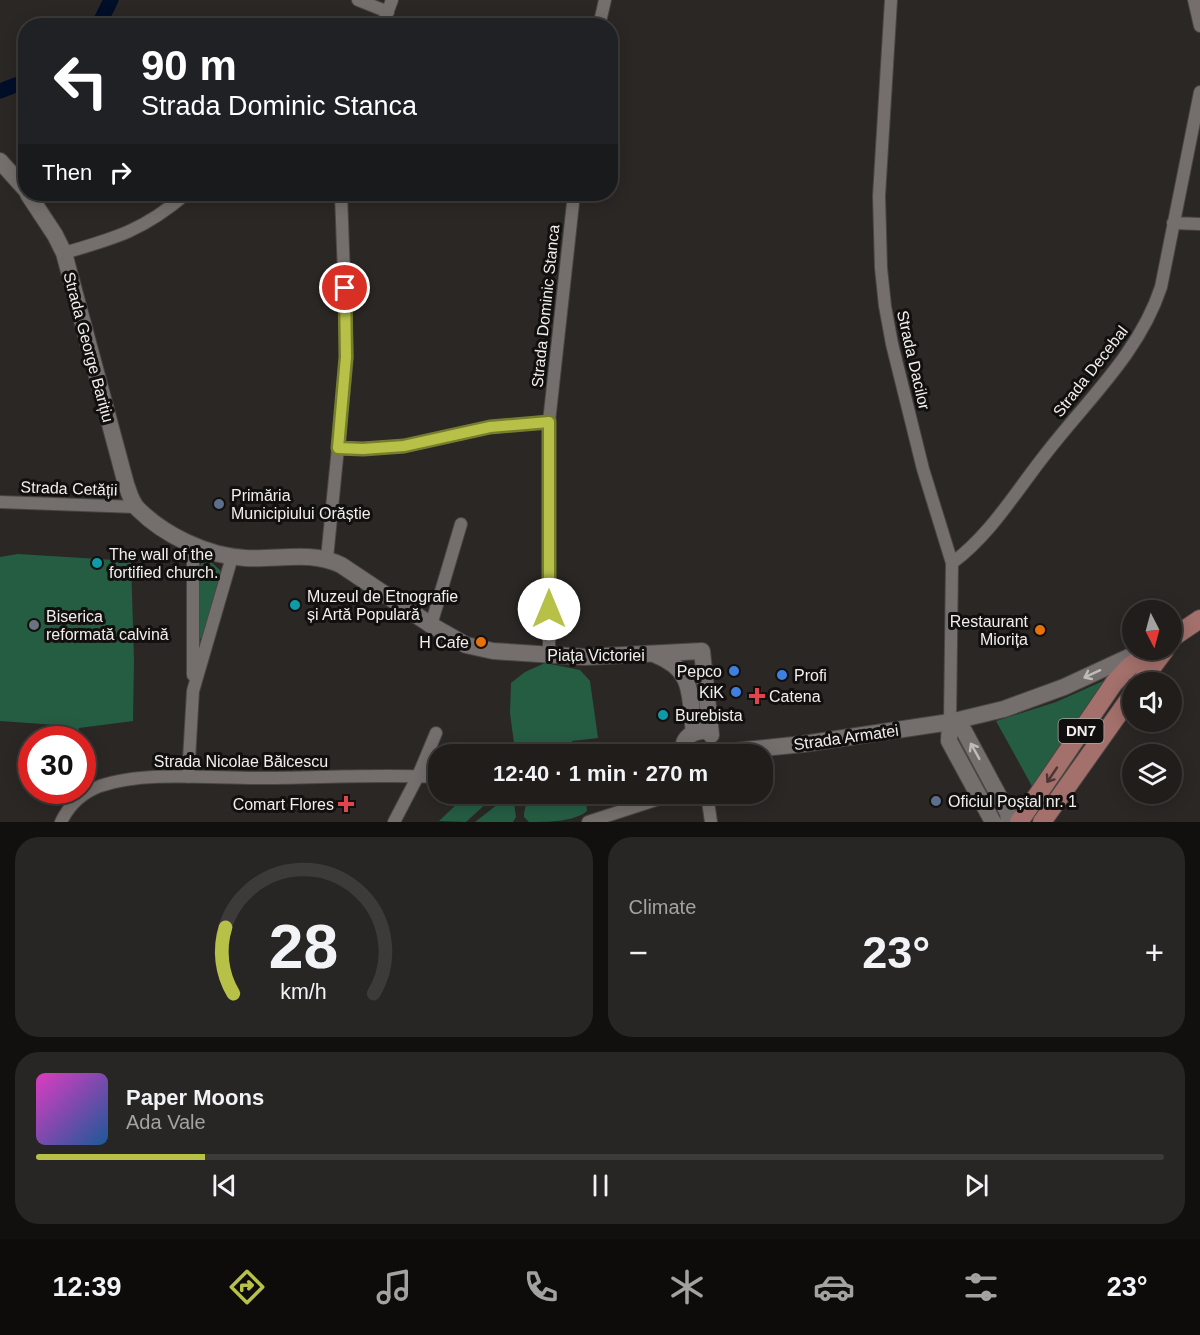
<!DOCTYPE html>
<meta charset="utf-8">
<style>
body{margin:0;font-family:Helvetica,sans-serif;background:#282624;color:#f1f3f6;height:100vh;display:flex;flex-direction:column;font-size:22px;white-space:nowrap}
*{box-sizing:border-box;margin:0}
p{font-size:20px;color:#a2a2a3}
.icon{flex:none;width:33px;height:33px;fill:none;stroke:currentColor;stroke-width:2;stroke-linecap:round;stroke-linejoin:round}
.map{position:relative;height:822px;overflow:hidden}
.drawer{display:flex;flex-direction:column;gap:15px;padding:15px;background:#12100f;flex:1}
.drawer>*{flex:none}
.banner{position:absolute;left:18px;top:18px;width:600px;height:183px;border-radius:24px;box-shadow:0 3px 15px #0003,0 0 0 2px #3d3b3a;background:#202124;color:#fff;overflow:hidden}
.needle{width:39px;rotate:174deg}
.controls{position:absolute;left:1122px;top:600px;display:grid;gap:12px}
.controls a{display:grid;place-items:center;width:60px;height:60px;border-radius:50%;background:#201d1b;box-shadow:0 3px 15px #0003,0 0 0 2px #3d3b3a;font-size:30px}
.speed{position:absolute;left:18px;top:726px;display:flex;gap:12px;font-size:30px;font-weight:700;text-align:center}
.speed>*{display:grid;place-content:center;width:78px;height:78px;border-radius:50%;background:#201d1b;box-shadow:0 3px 15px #0003,0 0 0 2px #3d3b3a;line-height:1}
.speed .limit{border:9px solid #d22;background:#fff;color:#111}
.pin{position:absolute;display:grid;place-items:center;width:51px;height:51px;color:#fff;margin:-26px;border:3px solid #fff;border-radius:50%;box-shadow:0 2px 6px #0007}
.me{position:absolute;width:66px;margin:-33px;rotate:0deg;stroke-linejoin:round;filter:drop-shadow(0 0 4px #0008)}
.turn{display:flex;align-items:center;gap:21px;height:126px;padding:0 24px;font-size:27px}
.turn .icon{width:78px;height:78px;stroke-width:2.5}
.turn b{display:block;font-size:42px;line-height:51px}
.then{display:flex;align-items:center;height:57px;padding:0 24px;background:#0003;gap:12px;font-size:22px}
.big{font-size:45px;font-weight:700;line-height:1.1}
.drawer .card{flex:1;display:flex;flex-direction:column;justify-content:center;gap:9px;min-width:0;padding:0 21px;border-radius:24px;background:#282624}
.drawer .dial{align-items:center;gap:0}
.dial svg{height:156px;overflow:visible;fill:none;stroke:#3d3b3a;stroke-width:7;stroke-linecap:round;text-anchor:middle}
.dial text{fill:#f1f3f6;stroke:none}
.song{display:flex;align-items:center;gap:18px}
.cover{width:72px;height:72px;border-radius:9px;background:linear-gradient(135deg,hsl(310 70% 55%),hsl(210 70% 35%))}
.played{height:6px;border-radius:3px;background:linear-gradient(90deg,#b7c148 15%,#3d3b3a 15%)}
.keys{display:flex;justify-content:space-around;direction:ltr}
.heat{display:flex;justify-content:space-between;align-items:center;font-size:33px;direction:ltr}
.drawer .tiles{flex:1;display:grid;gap:15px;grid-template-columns:1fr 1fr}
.card:last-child{grid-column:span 2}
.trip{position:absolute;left:428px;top:744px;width:345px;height:60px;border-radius:24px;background:#201d1b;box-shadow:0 3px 15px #0003,0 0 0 2px #3d3b3a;font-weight:700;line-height:60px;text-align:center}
.tab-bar{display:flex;height:96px;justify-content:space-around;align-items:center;background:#0d0c0b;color:#a2a2a3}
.tab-bar .icon{width:42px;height:42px}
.tab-bar .active{color:#b7c148}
.tab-bar b{font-size:27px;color:#f1f3f6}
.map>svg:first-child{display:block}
</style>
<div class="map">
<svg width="1200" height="822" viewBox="0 0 1200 822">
<rect width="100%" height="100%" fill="#2b2724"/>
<path fill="#255d43" d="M18 554 131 561 134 660 133 721 79 728 76 739 56 740 57 725 0 721V557Z
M202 561 211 562 221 571 202 639 198 638V570Z
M545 663 580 670 590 681 598 738 572 741V746L515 751 510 713 511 683 525 672Z
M1110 678 1033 788 996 721 1056 702Z
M542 794H580L586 801 587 811C574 822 547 822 529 822L524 817C524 805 529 796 542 794Z
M490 800 466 822 439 821 460 801Z
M502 801H509L514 803 516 817 513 822H475Z"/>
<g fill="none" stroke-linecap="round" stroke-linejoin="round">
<path stroke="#000e27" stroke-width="15" d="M98 26 111 0
M0 91 26 81"/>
<defs>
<path id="street" d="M358 0 388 12
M891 0 879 196 881 268 885 306 892 344 923 469 952 563 950 722
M1194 0 1200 26
M382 26 392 0
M599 26 605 0
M1173 223 1200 224
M64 253C116 238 144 230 186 194
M338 448 363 449 404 446 490 427 549 422
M0 502 136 507
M193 545V675
M327 558 347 357 341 194
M952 563C990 535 1015 493 1044 456 1086 401 1139 354 1161 287L1200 92
M431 625 461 524
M549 656V422L574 194
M188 777 193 691 232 557
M707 794 711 822
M61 822C69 805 82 793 100 786 144 771 208 778 255 778 316 778 377 774 438 777
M394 822 418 776 436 733
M588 822 674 794"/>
<path id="secondary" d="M0 161 26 190
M28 194 55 235 64 253 126 484C129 492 131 502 138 509 164 535 207 556 245 558 278 560 310 550 341 565L431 625 466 645 493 651 585 657 702 651 711 735
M656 655C695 670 689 696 694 732
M950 722 964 731 1008 813 1009 822
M950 722 949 741 993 822
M716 753 803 744 950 722 1004 709 1064 687 1144 650
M685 754C680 741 689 732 703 731"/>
<path id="primary" d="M1172 638 1200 619
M1141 682 1165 650
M1019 822 1114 683 1130 666 1154 650
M1042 822 1132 695"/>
</defs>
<use href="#street" stroke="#484543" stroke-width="14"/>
<use href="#secondary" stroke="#484543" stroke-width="18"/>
<use href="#primary" stroke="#484543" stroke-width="20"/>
<use href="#street" stroke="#746f6c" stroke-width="12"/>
<use href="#secondary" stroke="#746f6c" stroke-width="16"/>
<use href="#primary" stroke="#a3706b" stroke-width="18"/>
</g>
<defs><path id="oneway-shaft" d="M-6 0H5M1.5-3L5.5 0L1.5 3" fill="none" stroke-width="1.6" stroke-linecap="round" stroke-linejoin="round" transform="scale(1.5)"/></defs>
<g stroke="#bfbbb9">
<use href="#oneway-shaft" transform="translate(1092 674) rotate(155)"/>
<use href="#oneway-shaft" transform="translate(975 751) rotate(-119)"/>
</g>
<use stroke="#4c3634" href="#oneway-shaft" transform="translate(1052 775) rotate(124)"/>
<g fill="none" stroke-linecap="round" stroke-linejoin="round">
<defs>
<path id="route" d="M345 288 346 357 338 448 363 449 404 446 490 427 549 422V609"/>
</defs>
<use href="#route" stroke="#777d2f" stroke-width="15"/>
<use href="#route" stroke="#b7c148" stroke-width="10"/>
</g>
<g fill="#5c6f8a" stroke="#12100f" stroke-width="2">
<circle cx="219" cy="504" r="6"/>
<circle cx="936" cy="801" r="6"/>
</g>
<g fill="#0f9aa8" stroke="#12100f" stroke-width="2">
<circle cx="97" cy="563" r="6"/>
<circle cx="295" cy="605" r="6"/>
<circle cx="663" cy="715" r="6"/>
</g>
<circle fill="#6b7280" stroke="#12100f" stroke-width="2" cx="34" cy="625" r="6"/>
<g fill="#e8710a" stroke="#12100f" stroke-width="2">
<circle cx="1040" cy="630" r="6"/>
<circle cx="481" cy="642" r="6"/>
</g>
<g fill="#3f7fe0" stroke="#12100f" stroke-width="2">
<circle cx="734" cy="671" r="6"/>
<circle cx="782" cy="675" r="6"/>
<circle cx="736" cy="692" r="6"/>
</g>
<g fill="#e0444e" stroke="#12100f" stroke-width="2">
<path d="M754 687h6v6h6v6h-6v6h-6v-6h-6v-6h6z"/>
<path d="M343 795h6v6h6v6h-6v6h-6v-6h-6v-6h6z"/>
</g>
<g text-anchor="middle" stroke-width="6" stroke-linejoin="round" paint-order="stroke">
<rect fill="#12100f" stroke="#aeabaa" stroke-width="1.5" x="1058.5" y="719" width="45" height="24" rx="4.5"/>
<g font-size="15" font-weight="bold" fill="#f1eeec">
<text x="1081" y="736">DN7</text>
</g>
<g font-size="16" fill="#f1eeec" stroke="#12100f">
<text transform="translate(545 306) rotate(-84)" y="6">Strada Dominic Stanca</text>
<text transform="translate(89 347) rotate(75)" y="6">Strada George Barițiu</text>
<text transform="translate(914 360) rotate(77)" y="6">Strada Dacilor</text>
<text transform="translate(1090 371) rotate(-52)" y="6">Strada Decebal</text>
<text transform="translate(69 488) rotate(2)" y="6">Strada Cetății</text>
<text x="596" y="661">Piața Victoriei</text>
<text transform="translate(846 737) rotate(-8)" y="6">Strada Armatei</text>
<text x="241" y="767">Strada Nicolae Bălcescu</text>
</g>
<g font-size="16" fill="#f1eeec" stroke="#12100f" text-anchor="start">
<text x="231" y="501">Primăria<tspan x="231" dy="18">Municipiului Orăștie</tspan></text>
<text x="109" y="560">The wall of the<tspan x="109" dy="18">fortified church.</tspan></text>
<text x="307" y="602">Muzeul de Etnografie<tspan x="307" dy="18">și Artă Populară</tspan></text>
<text x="46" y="622">Biserica<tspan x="46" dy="18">reformată calvină</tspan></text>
<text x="1028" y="627" text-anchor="end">Restaurant<tspan x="1028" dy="18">Miorița</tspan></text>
<text x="469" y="648" text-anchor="end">H Cafe</text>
<text x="722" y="677" text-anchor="end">Pepco</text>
<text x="794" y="681">Profi</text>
<text x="724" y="698" text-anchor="end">KiK</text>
<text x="769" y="702">Catena</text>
<text x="675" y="721">Burebista</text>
<text x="948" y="807">Oficiul Poștal nr. 1</text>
<text x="334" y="810" text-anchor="end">Comart Flores</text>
</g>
</g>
</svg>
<div class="controls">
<a><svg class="needle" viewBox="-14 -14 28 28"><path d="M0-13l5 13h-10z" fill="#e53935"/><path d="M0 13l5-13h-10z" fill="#a2a2a3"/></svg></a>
<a><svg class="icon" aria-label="sound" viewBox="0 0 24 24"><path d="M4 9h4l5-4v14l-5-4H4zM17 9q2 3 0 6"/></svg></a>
<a><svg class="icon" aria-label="layers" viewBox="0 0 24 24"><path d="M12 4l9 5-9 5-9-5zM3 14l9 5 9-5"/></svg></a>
</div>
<div class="speed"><div class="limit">30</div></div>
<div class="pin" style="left:345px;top:288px;background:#d93025"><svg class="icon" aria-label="arrive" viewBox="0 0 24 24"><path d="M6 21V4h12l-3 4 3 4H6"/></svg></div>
<svg class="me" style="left:549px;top:609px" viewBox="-20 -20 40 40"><circle r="19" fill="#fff"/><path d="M0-13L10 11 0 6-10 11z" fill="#b7c148"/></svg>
<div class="trip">12:40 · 1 min · 270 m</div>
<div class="banner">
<div class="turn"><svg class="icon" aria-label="left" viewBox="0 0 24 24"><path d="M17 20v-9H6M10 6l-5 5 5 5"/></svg><div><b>90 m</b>Strada Dominic Stanca</div></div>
<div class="then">Then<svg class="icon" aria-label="right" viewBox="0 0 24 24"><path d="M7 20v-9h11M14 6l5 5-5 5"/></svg></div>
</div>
</div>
<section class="drawer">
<div class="tiles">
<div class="card dial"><svg viewBox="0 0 100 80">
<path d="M14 69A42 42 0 1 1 86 69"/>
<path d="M14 69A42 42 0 0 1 10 35" stroke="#b7c148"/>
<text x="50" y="56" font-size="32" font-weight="700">28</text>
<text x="50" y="72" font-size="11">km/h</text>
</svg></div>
<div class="card"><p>Climate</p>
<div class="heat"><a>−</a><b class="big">23°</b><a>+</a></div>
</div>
<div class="card">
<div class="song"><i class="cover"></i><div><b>Paper Moons</b><p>Ada Vale</p></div></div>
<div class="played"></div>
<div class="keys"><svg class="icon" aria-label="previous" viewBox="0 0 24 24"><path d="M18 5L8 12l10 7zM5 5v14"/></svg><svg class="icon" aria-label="pause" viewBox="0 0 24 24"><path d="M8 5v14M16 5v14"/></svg><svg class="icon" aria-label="next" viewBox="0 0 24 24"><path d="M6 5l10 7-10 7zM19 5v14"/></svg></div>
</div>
</div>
</section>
<nav class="tab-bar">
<b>12:39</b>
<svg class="icon active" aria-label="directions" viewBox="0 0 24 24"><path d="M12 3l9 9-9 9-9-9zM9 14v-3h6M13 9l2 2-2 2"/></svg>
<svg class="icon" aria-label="music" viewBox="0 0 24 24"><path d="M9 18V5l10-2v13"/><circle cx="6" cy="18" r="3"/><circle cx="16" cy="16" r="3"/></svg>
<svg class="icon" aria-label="phone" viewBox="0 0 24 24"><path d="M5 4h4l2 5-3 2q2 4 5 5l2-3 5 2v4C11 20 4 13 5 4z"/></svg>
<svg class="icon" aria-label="climate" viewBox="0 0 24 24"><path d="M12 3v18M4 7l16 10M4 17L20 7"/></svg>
<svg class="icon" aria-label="car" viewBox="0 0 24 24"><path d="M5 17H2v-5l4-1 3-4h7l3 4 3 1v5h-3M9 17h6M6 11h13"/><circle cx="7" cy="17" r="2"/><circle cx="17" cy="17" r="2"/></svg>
<svg class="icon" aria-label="filters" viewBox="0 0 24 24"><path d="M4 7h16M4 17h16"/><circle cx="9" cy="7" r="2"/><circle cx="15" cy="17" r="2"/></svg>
<b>23°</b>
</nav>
